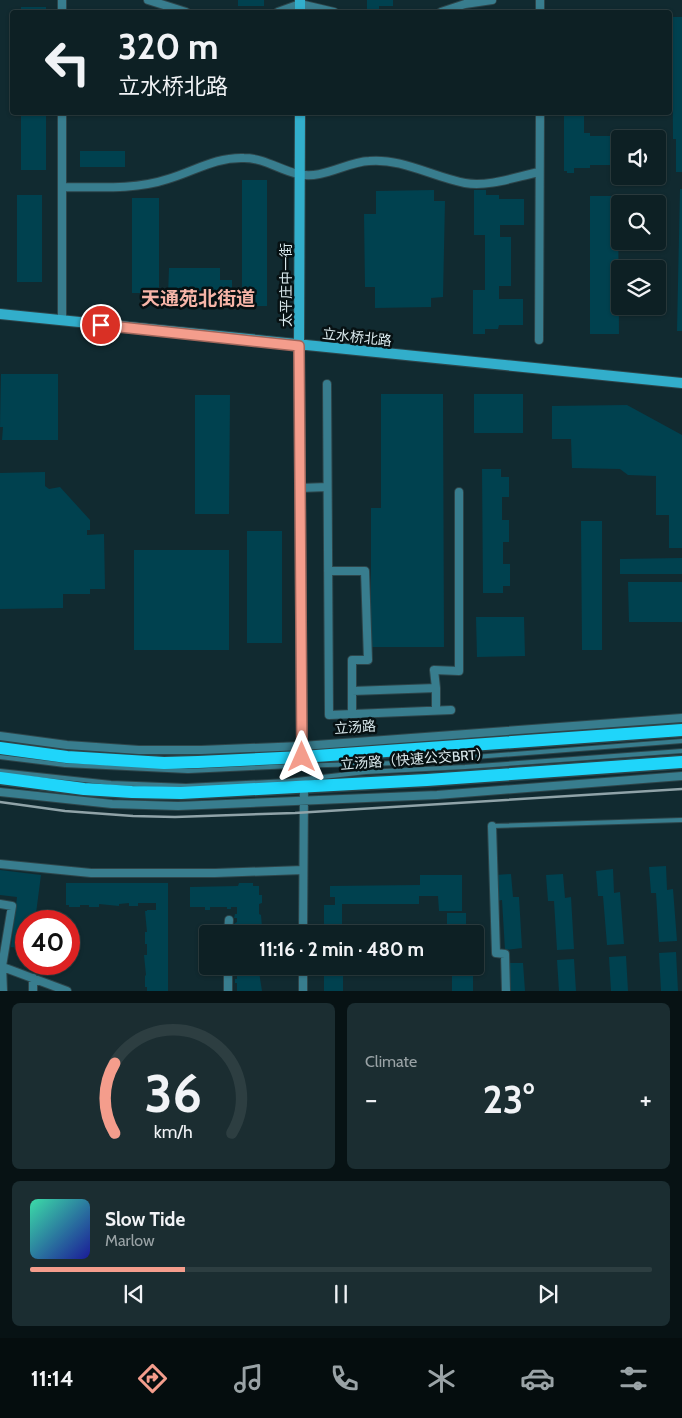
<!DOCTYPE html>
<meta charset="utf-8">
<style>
body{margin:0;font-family:Cabin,"Noto Sans SC",sans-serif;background:#1b2d31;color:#f1f3f6;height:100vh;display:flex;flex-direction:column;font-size:19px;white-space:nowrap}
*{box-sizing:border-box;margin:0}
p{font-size:16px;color:#9aa3a6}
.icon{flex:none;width:28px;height:28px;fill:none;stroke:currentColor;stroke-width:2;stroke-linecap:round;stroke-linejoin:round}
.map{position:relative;height:991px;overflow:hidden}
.drawer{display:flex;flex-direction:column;gap:12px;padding:12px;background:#071214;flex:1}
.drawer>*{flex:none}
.guide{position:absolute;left:10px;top:10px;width:662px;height:105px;border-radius:5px;box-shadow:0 1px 4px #0004,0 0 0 1px #2d3e41;background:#0d2024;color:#f1f3f6;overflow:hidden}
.tools{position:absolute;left:611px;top:130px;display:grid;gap:10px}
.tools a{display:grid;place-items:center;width:55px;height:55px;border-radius:5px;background:#0d2024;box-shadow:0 1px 4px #0004,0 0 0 1px #2d3e41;font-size:25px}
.speed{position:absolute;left:15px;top:910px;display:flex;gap:10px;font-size:25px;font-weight:700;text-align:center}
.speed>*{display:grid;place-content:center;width:65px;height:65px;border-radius:50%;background:#0d2024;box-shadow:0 1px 4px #0004,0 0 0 1px #2d3e41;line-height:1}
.speed .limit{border:8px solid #d22;background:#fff;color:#111}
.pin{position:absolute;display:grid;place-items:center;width:42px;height:42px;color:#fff;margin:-21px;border:2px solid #fff;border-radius:50%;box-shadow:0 1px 5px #0007}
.me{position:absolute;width:55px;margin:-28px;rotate:0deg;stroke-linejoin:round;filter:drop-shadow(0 0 4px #0008)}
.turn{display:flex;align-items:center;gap:18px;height:105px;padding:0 25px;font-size:22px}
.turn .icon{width:65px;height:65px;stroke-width:2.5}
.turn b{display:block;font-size:35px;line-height:42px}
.big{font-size:38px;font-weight:700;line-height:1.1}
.drawer .widget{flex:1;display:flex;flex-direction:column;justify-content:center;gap:8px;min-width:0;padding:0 18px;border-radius:8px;background:#1b2d31}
.drawer .dial{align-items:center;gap:0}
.dial svg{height:130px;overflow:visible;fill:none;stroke:#2d3e41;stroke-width:7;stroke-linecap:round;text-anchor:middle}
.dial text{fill:#f1f3f6;stroke:none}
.song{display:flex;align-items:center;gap:15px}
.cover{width:60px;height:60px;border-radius:8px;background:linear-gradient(135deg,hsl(160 70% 55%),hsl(240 70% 35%))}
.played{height:5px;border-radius:2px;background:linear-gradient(90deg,#f49d8c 25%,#2d3e41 25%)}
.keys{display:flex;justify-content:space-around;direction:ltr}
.heat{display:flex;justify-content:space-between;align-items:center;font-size:28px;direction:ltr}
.drawer .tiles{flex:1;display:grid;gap:12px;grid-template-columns:1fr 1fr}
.widget:last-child{grid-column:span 2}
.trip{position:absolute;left:199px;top:925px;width:285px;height:50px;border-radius:5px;background:#0d2024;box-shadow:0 1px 4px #0004,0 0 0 1px #2d3e41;font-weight:700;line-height:50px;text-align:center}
.dock{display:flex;height:80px;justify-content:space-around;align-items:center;background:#050d0e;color:#9aa3a6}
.dock .icon{width:35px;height:35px}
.dock .active{color:#f49d8c}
.dock b{font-size:22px;color:#f1f3f6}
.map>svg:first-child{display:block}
</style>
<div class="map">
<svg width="682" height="991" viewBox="0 0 682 991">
<rect width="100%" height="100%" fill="#112a30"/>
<path fill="#00414f" d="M238 0H264V6H238Z
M367 0H393V6H379V11H367Z
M21 7H46V12H21Z
M672 17H682V172H676V139H673Z
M21 112H46V170H21Z
M564 112H592V114H584V133H590V136H613V165H590V168H574V173H567V171H564Z
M80 151H125V167H80Z
M242 180H267V306H242Z
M680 189H682V331H677Z
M434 190V201H445L443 297 431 298V307L375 308V287H365L364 214H376V191Z
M474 190H486V195H499V199H524V225H500V237H511V286H499V299H523V325H499L498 329H485V334H473V290H485V235H474Z
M17 195H42V282H17Z
M590 196H618L619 334H590Z
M132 198H159V293H132Z
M169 268H220V280H232V297L168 296Z
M1 374H58V440H2L3 427H0Z
M381 394H443L444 647H371V508H381Z
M474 394H523V433H474Z
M195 395H230L229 514H195Z
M627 405 682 435V548H669V515H656V476L628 475 620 469 572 468 571 439H552V406Z
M482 469H501V477H509V497H502V520H509V542H503V564H510V586H503V593H483Z
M45 472V486L49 489 60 487 90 520V530H87V535L104 534 105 589H90V594H63V608L0 609V473Z
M581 521H602V650H582Z
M247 531H282V643H247Z
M134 550H229V650H134Z
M682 558V574H620V559Z
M628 582H682V622H629Z
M476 617H524L525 656 477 657Z
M666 866 667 890 673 889 677 941 659 942 656 893H651L649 867Z
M613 869 614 893 620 892 624 944 607 945 603 896H598L596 871Z
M0 870 41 875 35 921H26V949L11 947 17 897 0 895Z
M511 874 513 897H519L522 948 505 950 502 900 496 901 495 875Z
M563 874 565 898 571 897 574 949 557 950 554 901H548L546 875Z
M420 875H462V911H439L438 896H419V904H342V934H324V905H335V897H330V886L420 885Z
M66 883H168V991H147V987H145V976L146 975 144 955H147V944H145V932H147L145 911H147V910H156V903H138V906H129V903L119 904V906L99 904V907H89V905H80V907H69V905H66Z
M239 883H253V886H259V895H262V903L259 904V914L261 915 262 927 259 929V934H237V926L234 924 237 922V918H234L235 914H237V907H231V909H227V907H210V910H205V907H190V887L238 886Z
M447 913H466V934H447Z
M387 924H410V934H378V927L387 928Z
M676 952 678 991H661L659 953Z
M626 956 628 991H611L609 957Z
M574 959 576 991H559L557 960Z
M507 963H523L525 991H508Z
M235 966H262V971L259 972 262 991H237V983H235V979H237V969H235Z
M324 966H343V991H324Z
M378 966H417V975H398V970H378Z
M448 966H467V973H473V991H452V972H448Z"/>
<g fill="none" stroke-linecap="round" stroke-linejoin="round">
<defs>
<path id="lane" d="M0 757 65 765 188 771 292 766 398 763 682 741
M0 771 111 783 186 786 288 781 366 772 465 767 682 751
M492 826 682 820"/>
<path id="street" d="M62 0V12
M148 0 186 12
M278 12 300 4 334 12
M441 12 465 4 492 0
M540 12V0
M62 187C97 187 135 190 168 179 195 171 215 157 244 158 264 158 280 170 298 174 322 180 346 162 369 161 402 158 433 177 465 183 489 187 515 177 539 172
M62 321V112
M539 340 540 112
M327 384 329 715 451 710
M300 488 327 487
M328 571H365L368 660H352V691L436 688V710
M436 688 434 670 459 671V492
M352 691V714
M0 736 67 745 139 750H201L302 746 682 718
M0 792 112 804 178 806 437 795 682 776
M492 826 496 953 505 954 506 991
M0 864 91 873H215L303 870
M0 904 12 906 2 966 3 991
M228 934 229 920
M303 934 304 788
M0 966 67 991
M33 991V978
M228 991V966
M303 991V966"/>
<path id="secondary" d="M300 12V0
M300 112 299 346 302 757
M0 314 682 383"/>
<path id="primary" d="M0 748 67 757 164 763 198 762 302 757 682 730
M0 778 84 789 132 792 181 793 427 780 682 762"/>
</defs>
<use href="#lane" stroke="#2d454a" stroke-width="6"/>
<use href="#street" stroke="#2d454a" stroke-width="10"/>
<use href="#secondary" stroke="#2d454a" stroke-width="12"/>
<use href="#primary" stroke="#2d454a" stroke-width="15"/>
<use href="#lane" stroke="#387d8e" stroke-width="4"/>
<use href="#street" stroke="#387d8e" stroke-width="8"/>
<use href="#secondary" stroke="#32aecb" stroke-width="10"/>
<use href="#primary" stroke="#1fd5fa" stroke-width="12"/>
<path stroke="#90a3a8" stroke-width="2.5" d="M0 802 65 811 133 816 175 817 295 813 682 789"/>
</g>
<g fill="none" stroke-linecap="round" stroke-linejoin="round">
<defs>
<path id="route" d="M101 325 299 346 302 757"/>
</defs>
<use href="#route" stroke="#9f665b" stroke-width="12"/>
<use href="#route" stroke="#f49d8c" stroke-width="9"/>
</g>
<g text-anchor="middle" stroke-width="5" stroke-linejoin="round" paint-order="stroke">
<g font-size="14" fill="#dae9ed" stroke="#071113">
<text transform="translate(286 285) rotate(-90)" y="5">太平庄中一街</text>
<text transform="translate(357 337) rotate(6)" y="5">立水桥北路</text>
<text transform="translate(355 727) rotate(-4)" y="5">立汤路</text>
<text transform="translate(415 759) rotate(-4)" y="5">立汤路（快速公交BRT）</text>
</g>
<g font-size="19" font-weight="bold" fill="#f7b5a8" stroke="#071113">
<text x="198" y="305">天通苑北街道</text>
</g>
</g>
</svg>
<div class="tools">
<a><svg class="icon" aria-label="sound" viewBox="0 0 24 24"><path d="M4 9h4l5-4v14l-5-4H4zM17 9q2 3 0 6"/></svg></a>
<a><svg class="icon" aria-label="search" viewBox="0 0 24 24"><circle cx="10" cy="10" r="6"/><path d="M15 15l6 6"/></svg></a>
<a><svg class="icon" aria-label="layers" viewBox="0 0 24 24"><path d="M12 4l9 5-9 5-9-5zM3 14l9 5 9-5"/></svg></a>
</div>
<div class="speed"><div class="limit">40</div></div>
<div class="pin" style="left:101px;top:325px;background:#d93025"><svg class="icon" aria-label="arrive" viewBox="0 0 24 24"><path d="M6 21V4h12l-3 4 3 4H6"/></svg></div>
<svg class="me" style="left:302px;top:757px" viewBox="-20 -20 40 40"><path d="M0-17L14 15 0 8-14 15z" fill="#f49d8c" stroke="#fff" stroke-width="4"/></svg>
<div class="trip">11:16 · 2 min · 480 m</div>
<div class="guide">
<div class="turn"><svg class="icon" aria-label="left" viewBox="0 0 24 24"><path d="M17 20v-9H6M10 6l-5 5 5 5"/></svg><div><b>320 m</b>立水桥北路</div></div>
</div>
</div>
<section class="drawer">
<div class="tiles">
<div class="widget dial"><svg viewBox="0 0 100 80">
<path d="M14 69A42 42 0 1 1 86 69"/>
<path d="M14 69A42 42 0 0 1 14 26" stroke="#f49d8c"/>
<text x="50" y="56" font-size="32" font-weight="700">36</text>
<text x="50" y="72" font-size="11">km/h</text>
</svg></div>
<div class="widget"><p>Climate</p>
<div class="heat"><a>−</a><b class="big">23°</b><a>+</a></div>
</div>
<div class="widget">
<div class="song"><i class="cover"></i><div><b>Slow Tide</b><p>Marlow</p></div></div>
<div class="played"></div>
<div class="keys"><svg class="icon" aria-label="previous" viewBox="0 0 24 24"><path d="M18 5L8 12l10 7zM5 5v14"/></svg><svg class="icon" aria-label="pause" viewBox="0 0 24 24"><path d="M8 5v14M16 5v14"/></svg><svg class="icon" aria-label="next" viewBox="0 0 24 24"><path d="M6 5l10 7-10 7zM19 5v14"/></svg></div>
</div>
</div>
</section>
<nav class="dock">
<b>11:14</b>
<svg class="icon active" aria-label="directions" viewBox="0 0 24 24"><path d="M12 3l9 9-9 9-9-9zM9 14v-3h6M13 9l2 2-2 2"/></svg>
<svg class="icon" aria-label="music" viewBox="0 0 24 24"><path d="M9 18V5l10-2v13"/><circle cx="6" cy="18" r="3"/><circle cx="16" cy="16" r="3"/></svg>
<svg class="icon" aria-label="phone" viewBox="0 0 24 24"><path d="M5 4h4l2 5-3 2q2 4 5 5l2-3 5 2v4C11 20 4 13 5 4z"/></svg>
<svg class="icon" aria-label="climate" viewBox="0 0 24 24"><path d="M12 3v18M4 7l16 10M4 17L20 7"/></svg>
<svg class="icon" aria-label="car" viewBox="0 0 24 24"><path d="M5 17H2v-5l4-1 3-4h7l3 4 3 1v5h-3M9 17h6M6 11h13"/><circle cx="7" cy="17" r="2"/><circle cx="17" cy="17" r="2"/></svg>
<svg class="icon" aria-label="filters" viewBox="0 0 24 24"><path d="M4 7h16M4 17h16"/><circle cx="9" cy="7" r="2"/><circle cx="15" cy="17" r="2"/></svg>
</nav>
